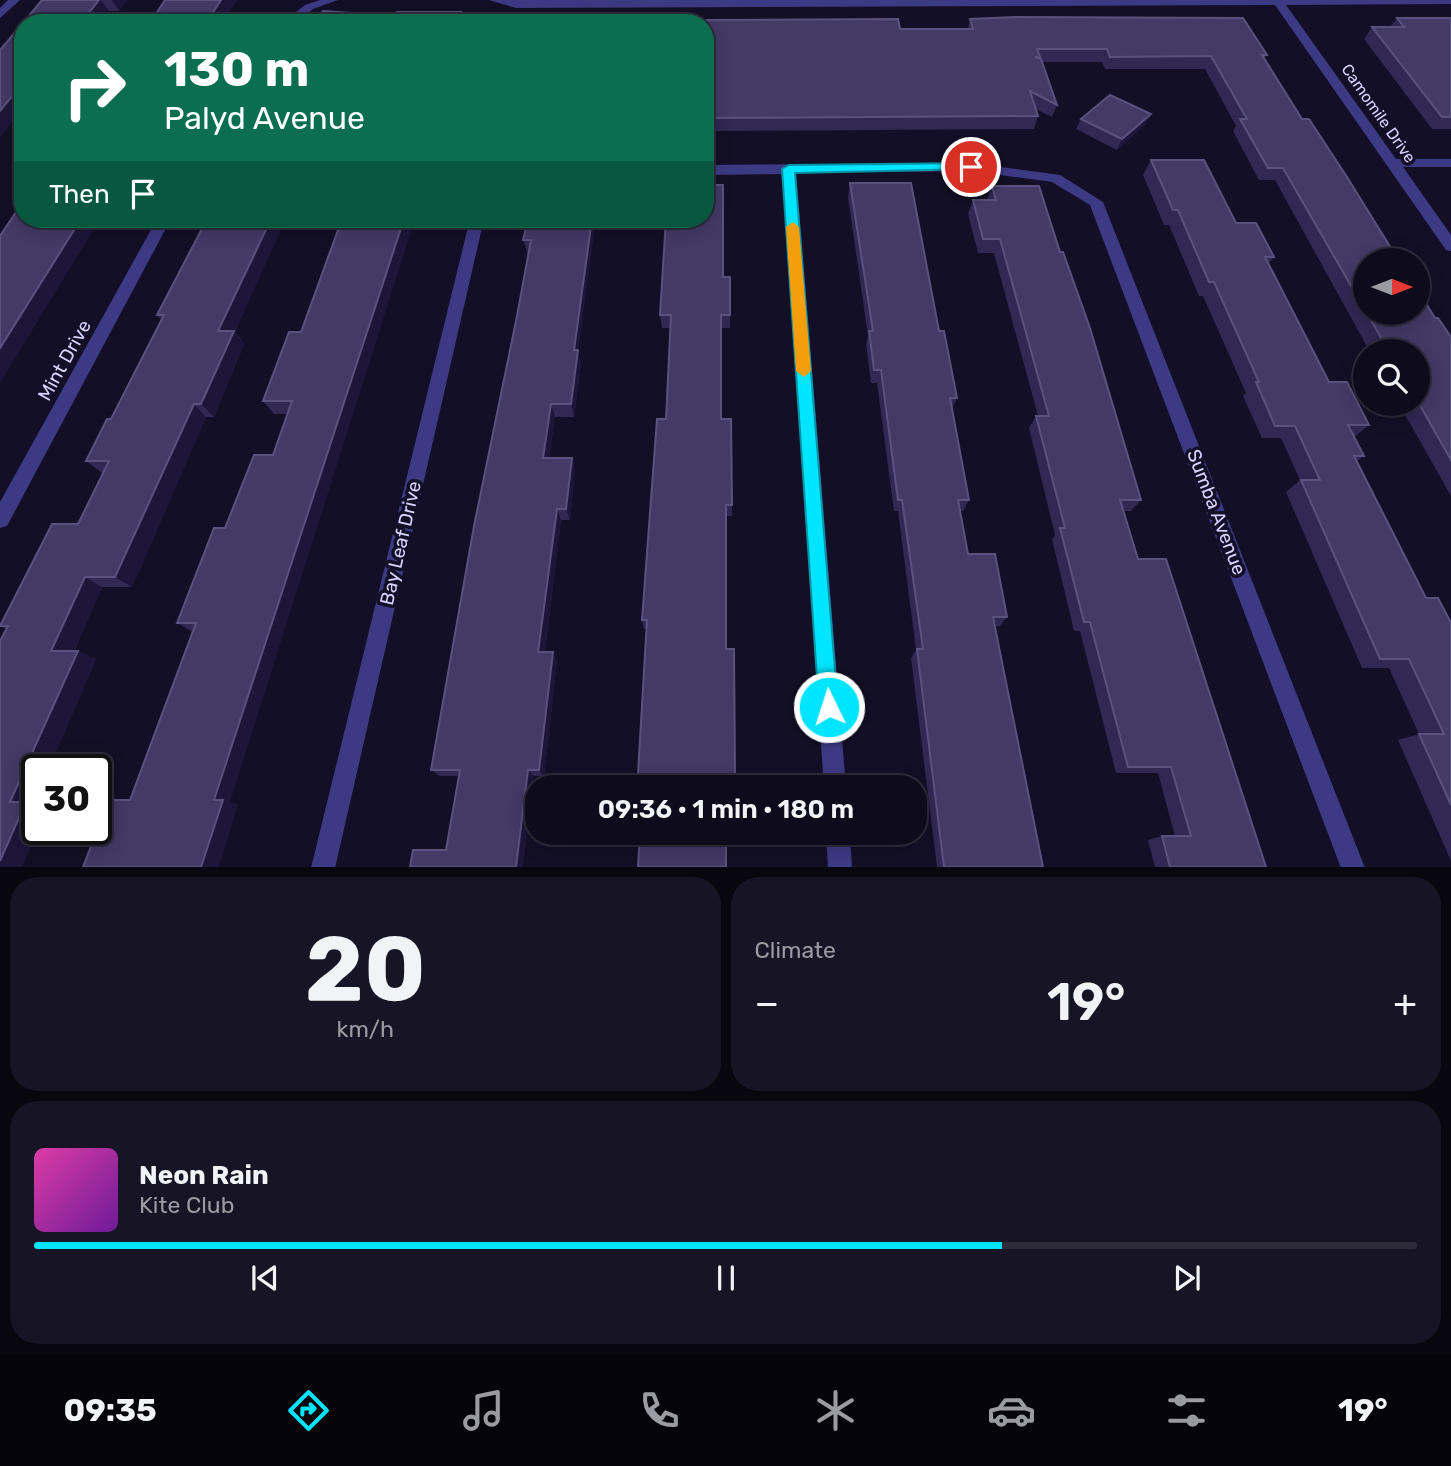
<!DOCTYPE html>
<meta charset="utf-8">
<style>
body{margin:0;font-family:Rubik,sans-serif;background:#171425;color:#f1f3f6;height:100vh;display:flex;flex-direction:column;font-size:26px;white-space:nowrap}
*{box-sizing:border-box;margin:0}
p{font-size:23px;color:#9b9ba3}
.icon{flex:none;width:38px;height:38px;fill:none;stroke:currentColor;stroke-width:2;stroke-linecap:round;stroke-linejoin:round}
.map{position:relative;height:867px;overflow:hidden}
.panel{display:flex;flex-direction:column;gap:10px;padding:10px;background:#08060f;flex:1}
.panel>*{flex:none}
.guide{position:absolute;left:14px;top:14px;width:700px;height:214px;border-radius:28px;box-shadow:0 4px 18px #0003,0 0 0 2px #2e2b3b;background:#0b6e4f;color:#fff;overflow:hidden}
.needle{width:46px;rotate:90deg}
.buttons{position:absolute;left:1353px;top:248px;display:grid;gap:14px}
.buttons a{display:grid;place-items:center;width:77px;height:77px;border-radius:50%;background:#0e0b1c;box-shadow:0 4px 18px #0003,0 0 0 2px #2e2b3b;font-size:35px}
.speed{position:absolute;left:21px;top:754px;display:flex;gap:14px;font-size:35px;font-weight:700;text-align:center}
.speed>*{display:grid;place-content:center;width:91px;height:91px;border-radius:50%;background:#0e0b1c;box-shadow:0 4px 18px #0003,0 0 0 2px #2e2b3b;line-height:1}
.speed .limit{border:4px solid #111;border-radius:10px;background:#fff;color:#111}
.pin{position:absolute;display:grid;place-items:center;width:60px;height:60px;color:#fff;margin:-30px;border:4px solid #fff;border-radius:50%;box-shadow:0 2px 7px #0007}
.me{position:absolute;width:77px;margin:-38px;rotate:356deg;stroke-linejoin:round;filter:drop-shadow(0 0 5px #0008)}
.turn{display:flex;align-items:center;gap:24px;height:147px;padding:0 35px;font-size:32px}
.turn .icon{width:91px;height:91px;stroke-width:2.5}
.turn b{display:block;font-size:49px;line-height:60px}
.then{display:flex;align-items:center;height:66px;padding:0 35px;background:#0003;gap:14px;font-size:26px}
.big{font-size:52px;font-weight:600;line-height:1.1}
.panel .card{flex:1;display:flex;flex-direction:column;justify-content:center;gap:10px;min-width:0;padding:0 24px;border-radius:28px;background:#171425}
.panel .dial{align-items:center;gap:0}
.dial b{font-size:91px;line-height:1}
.song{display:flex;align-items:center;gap:21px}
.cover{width:84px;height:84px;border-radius:10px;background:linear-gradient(135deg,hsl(320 70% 55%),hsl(280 70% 35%))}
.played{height:7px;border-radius:4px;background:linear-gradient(90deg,#00e5ff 70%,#2e2b3b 70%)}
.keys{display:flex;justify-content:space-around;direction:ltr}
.heat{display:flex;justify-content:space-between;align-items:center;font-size:38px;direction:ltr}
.panel .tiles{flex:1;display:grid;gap:10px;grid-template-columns:1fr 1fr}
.card:last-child{grid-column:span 2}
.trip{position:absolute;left:525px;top:775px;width:402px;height:70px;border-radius:28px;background:#0e0b1c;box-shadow:0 4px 18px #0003,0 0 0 2px #2e2b3b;font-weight:600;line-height:70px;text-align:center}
.tabs{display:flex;height:112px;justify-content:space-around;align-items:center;background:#06040b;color:#9b9ba3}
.tabs .icon{width:49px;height:49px}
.tabs .selected{color:#00e5ff}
.tabs b{font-size:32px;color:#f1f3f6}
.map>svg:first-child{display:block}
</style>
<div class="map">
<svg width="1451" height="868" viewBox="0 0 1451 868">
<rect width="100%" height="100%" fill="#130f26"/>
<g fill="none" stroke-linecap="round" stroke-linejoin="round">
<path fill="#3d3a85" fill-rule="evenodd" d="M8 0H20L0 18V8Z
M320 0H338L313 9 296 23H282L305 5Z
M489 0H1451V4L1286 5 1396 159H1451V167H1403L1451 235V251L1446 250 1275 5 516 8Z
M971 163 1060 175 1103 202 1365 868H1341L1090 205 1052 182 971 171 796 173 846 788H824L782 174 705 175V165Z
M157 219H171L7 526 0 528V502Z
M470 219H484L335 868H311Z
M826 833H850L852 868H828Z"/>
</g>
<path fill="#312854" d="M42 0H127L119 11H109Z
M323 11 395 16 397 12H461L463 17H504L505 21 898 19 900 29H968L970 19 1016 17 1243 18 1267 55 1264 59 1302 119H1309L1347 177 1399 261H1365V313H1418V290L1435 318H1438L1451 337V496L1399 404H1418V352H1370L1275 180H1259L1233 131 1236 126 1205 69H1105L1102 62H1042L1057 105 1052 117 1036 109 1038 116 1034 129 705 131V23H314Z
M1397 18H1451V129H1432L1364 39 1372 27H1390Z
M1151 114 1145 125 1117 150 1076 129 1081 119Z
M1151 160 1236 223 1274 257 1268 264 1329 382 1369 425 1354 437 1364 456 1357 461 1426 598 1451 623V861L1398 740 1419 734 1389 668H1362L1286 492 1300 480 1281 438H1262L1243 396 1246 393 1203 296H1199L1169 225H1164L1143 175Z
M850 183 939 331 957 398 952 409 969 500 963 511H960L968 554 1007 617 1000 626H995L1043 867H937L911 658 916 650 898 511H894L877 383H871L866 344 868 335 848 198Z
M992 186 1141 500 1131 511H1124L1138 559 1266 867H1155L1148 840 1162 836H1175L1158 773H1116L1080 631H1074L1052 539 1055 535 1029 428 1036 416H1038L994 253H978L968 214 973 200H987Z
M342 219 230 802 238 805 130 800 193 632 177 623 225 528 273 455 287 414H274L263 401 301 332Z
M528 219 578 354 581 363 574 417H555L549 458H572L575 470 570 520H561L545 652 557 661 544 776H534L446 850 459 776H440L431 770 517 316 528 254 523 240Z
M189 253 235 332 244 344 214 417H206L132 587H102L74 651H78L96 659 48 770H37L33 804 22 867 6 629 0 626 78 524 104 473H102L86 461 111 419 161 320 157 315Z
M723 277H730V328H721V419H731L732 516H726V649L734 780H641L638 774 646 629H644L642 620 666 419 670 328H662L660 315Z"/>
<path fill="#1d163a" d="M99 0H101L109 11 100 23H81Z
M112 0H127L119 11Z
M221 0H238L221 23H206Z
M23 83V108L0 138V111Z
M1151 114 1145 125 1117 150 1122 139Z
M81 219H100L0 383V348Z
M271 219H286L235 332 244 344 214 417 201 404 218 331Z
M404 219H415L230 802 238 805 219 867H201L214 800Z
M592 219H596L578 354 581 363 574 417 571 404 574 350Z
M194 404 206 417 132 587 115 577Z
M551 404 555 417 548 470 543 458Z
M572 458 575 470 570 520 566 509Z
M557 509 561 520 544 661 538 652Z
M85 577 102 587 70 659 51 651Z
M78 651 96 659 48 770H37V796L33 804 37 805V830H38L22 867H0V861L10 802Z
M553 652 557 661 544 776 539 770Z
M528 770 534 776 523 867H516Z"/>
<path fill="#433a66" stroke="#5a527e" stroke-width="2" d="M42 0H99L81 23H23Z
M165 0H221L206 23H150Z
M323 11 395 16 397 12H461L460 17H504L503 21 898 19 900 29H973L970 19 1016 17 1243 18 1267 55H1262L1302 119H1309L1347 177 1399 261H1365V310L1283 168H1268L1240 119H1247L1211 56 1110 57 1107 49H1037L1040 57H1035L1041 59 1057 105 1030 91 1038 116 705 118V23H314Z
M1397 18H1451V117H1442L1372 27H1404Z
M23 23V83L0 111V50Z
M1110 95 1151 114 1122 139 1081 119Z
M1151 160H1204L1236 223H1256L1274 257H1265L1329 382H1347L1369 425H1348L1364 456H1354L1426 598H1438L1451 623V805L1419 734H1444L1409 659H1380L1301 480H1320L1295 426H1275L1256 382H1259L1214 282H1209L1178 210H1173Z
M850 183H911L939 331H944L957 398H950L969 500H958L968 554H995L1007 617H993L1043 867H944L917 649H923L902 500H898L881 370H874L869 331H873Z
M705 185H723V277H730V315H721V419H731L732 505H726V649H734L735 774H726V788H643V774H638L647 620H642L657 419H666L671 315H660L666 219H705Z
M992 186H1039L1060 252H1063L1090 328 1141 500H1120L1138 559H1166L1266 867H1170L1162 836H1191L1171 767H1128L1090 622H1084L1060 528H1065L1036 416H1049L1000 239H983L973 200H996Z
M18 209H23V219H81L0 348V236Z
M207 219H271L218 331H234L201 404H194L115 577H85L51 651H78L10 802H26L0 861V641L8 626H0L52 524H78L109 461H86L107 419H111L164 315H157Z
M342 219H404L214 800H223L201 867H83L109 800H130L196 623H177L214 528H225L254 455H273L292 401H263L289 332H301Z
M528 219H592L574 350H578L571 404H551L543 458H572L566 509H557L538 652H553L539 770H528L516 867H410L413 850H446L460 770H431L474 526 517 316 531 240H523Z
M1418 290 1435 318H1438L1451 337V460L1418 402V352H1389L1367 313H1418Z
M640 833H726V867H638Z"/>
<path fill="#00e5ff" stroke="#0095a6" stroke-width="2" d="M971 163 975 164V169L795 173 838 707 836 714 829 717 822 714 819 707 782 169 789 165Z"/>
<path fill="#f59e0b" d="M793 222 799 227 811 371 804 377 796 371 786 227Z"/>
<g text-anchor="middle" stroke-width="7" stroke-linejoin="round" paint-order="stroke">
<g font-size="16" fill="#d9d4ff" stroke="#130f26">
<text transform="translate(1379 113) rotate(55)" y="6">Camomile Drive</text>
</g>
<g font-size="19" fill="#d9d4ff" stroke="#130f26">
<text transform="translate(64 360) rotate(-61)" y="7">Mint Drive</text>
<text transform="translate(1217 512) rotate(69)" y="7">Sumba Avenue</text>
<text transform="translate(400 543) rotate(-77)" y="7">Bay Leaf Drive</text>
</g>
</g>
</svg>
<div class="buttons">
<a><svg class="needle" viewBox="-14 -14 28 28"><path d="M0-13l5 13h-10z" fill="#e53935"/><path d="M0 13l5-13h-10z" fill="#9b9ba3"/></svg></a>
<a><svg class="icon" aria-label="search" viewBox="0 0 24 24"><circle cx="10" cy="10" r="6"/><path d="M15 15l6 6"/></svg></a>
</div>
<div class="speed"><div class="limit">30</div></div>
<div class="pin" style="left:971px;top:167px;background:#d93025"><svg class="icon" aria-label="arrive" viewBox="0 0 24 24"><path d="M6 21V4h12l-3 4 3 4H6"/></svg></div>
<svg class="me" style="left:829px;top:707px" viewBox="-20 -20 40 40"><circle r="17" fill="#00e5ff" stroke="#fff" stroke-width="3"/><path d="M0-11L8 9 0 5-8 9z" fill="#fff"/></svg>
<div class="trip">09:36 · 1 min · 180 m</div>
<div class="guide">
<div class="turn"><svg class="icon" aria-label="right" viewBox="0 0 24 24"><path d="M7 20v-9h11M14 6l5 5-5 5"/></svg><div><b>130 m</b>Palyd Avenue</div></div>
<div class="then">Then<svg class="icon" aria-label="arrive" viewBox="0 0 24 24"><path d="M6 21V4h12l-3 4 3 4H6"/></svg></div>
</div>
</div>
<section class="panel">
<div class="tiles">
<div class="card dial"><b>20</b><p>km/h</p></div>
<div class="card"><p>Climate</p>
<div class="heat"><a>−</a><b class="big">19°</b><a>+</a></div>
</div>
<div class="card">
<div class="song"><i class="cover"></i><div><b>Neon Rain</b><p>Kite Club</p></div></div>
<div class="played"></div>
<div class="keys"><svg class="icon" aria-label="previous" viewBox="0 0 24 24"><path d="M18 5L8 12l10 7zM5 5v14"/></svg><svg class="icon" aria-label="pause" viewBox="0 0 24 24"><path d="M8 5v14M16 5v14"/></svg><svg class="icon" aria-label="next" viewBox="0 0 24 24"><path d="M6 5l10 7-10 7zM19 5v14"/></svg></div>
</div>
</div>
</section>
<nav class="tabs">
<b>09:35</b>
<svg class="icon selected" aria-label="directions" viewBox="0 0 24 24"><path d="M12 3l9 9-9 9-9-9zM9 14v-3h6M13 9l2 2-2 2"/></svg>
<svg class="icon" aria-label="music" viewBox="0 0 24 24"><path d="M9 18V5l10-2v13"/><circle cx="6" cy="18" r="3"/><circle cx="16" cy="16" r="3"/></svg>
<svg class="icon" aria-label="phone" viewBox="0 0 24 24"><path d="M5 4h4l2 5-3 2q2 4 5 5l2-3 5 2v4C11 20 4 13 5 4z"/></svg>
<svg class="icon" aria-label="climate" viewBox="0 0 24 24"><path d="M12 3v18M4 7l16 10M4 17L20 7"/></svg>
<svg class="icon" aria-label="car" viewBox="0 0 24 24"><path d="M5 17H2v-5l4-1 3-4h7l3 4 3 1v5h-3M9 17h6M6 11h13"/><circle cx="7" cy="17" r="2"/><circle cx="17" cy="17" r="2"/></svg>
<svg class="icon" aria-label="filters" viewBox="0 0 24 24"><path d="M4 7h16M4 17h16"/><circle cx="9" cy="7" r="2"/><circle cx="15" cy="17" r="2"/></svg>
<b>19°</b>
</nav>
